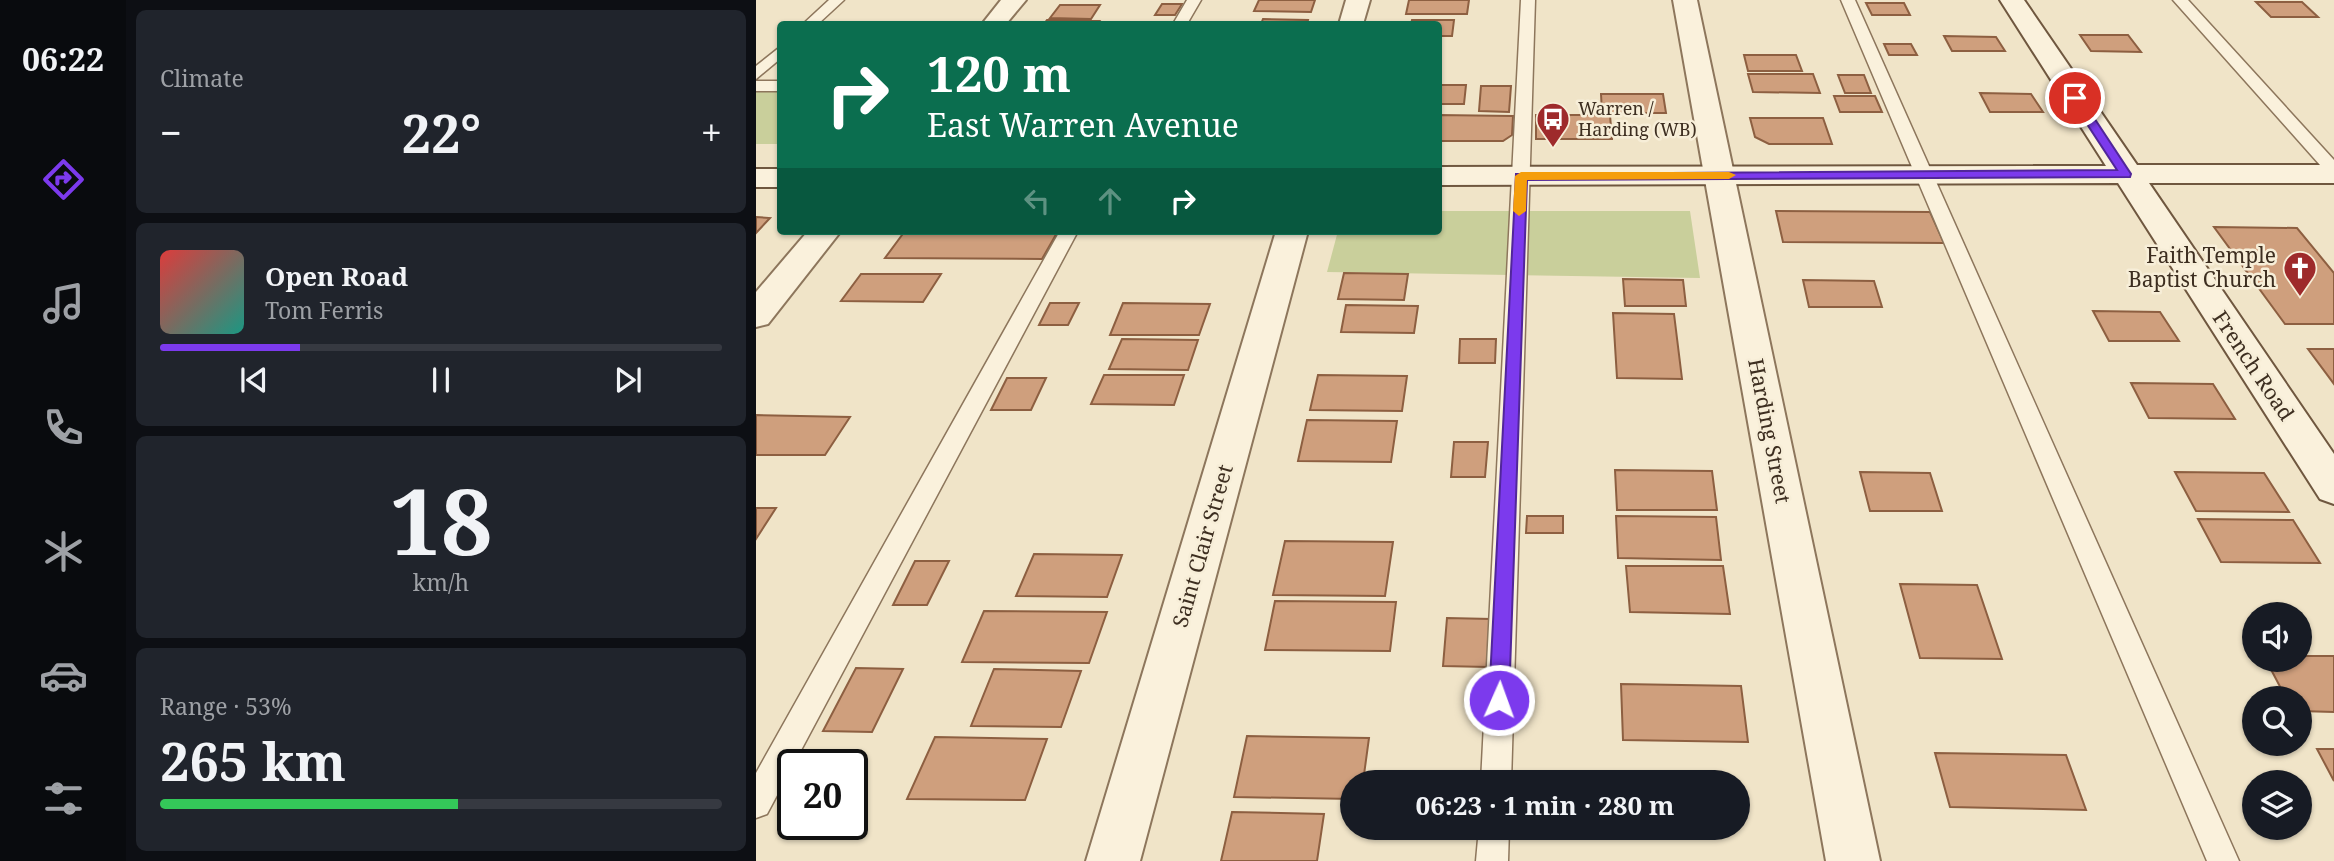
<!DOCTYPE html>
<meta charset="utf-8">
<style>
body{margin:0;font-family:"Noto Serif",serif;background:#20242c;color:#f1f3f6;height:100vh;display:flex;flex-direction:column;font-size:26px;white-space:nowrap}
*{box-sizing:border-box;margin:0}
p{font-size:23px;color:#9ea1a6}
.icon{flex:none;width:38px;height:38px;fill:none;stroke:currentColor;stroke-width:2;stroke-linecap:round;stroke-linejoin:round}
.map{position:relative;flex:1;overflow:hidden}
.sheet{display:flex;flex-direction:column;gap:10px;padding:10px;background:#0d0f14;width:630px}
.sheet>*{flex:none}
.hud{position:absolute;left:21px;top:21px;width:665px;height:214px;border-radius:7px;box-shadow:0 2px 5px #0004;background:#0b6e4f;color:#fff;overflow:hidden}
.buttons{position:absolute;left:1486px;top:602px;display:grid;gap:14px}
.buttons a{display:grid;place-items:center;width:70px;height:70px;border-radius:50%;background:#171b24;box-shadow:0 2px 5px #0004;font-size:35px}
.speed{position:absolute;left:21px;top:749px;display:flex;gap:14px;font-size:35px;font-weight:700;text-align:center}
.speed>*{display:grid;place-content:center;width:91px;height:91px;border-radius:50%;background:#171b24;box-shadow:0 2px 5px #0004;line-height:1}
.speed .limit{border:4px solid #111;border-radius:10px;background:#fff;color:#111}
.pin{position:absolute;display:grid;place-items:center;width:60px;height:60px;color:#fff;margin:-30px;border:4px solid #fff;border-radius:50%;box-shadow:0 2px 7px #0007}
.me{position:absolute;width:77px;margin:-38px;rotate:2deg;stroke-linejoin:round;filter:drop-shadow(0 0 5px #0008)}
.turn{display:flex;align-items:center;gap:24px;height:147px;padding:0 35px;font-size:32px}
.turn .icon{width:91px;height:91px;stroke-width:2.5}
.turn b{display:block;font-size:49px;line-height:60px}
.lanes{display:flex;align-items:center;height:66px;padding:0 35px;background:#0003;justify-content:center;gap:35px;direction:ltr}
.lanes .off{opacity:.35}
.big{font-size:52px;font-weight:700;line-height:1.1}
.sheet .card{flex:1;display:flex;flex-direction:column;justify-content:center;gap:10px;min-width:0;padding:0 24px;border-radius:10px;background:#20242c}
.sheet .dial{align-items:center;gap:0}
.dial b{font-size:91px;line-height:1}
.song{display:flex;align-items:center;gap:21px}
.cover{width:84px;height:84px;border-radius:10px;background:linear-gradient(135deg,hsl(0 70% 55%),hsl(170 70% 35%))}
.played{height:7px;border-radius:4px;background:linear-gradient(90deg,#7c3aed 25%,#363941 25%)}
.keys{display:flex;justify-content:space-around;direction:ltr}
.heat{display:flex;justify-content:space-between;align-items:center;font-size:38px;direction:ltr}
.charge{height:10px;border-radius:5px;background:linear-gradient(90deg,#34c759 53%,#363941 0)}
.trip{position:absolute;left:584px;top:770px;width:410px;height:70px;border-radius:35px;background:#171b24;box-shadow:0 2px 5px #0004;font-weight:700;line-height:70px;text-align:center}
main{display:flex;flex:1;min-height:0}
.dock{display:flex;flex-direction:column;width:126px;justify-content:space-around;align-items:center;background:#090b0e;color:#9ea1a6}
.dock .icon{width:49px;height:49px}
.dock .active{color:#7c3aed}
.dock b{font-size:32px;color:#f1f3f6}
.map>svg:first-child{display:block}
</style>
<main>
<nav class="dock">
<b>06:22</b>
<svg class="icon active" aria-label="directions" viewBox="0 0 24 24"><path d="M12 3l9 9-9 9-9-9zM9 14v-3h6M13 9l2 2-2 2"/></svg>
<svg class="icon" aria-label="music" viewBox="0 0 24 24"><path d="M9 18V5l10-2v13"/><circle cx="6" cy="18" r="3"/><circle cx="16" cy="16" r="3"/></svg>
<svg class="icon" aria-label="phone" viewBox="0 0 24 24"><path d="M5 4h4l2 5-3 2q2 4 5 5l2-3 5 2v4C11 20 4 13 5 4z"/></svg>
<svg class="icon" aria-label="climate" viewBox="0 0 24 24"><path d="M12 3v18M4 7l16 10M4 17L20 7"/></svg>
<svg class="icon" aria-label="car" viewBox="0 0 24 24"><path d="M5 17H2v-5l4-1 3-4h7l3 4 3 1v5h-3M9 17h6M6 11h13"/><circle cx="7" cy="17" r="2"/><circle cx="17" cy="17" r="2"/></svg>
<svg class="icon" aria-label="filters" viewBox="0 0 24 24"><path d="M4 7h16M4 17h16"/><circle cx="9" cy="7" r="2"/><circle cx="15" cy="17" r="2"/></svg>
</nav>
<section class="sheet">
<div class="card"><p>Climate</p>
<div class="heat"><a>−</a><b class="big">22°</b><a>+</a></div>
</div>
<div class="card">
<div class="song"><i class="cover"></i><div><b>Open Road</b><p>Tom Ferris</p></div></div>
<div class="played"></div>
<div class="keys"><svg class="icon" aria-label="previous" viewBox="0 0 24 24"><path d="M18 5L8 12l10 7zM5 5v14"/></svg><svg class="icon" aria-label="pause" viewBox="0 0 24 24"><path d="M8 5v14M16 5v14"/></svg><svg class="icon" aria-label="next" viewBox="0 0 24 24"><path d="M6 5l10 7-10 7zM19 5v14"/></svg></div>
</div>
<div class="card dial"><b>18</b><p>km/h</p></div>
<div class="card"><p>Range · 53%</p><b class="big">265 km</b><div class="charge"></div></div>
</section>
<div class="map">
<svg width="1578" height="861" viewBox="0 0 1578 861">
<rect width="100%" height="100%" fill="#f0e4c8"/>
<path fill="#c9cf9b" d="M0 90H24V144H0Z
M683 211H934L944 278 571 272 582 231H682Z"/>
<path fill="#cf9f7d" stroke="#8d5f41" stroke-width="2" d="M503 0H559L555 12 498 11Z
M653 0H713L711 14H650Z
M1500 2H1546L1562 17H1515Z
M1110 3H1148L1154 15H1116Z
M406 4H426L419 15H399Z
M304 5H344L335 19 294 18Z
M507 19 552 20 551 24H505Z
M291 20 343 21 340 24H288Z
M656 20H698L696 36H682V24H655Z
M1324 35H1372L1385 52 1335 51Z
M1188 36 1240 37 1249 51H1196Z
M1128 44H1155L1161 55H1133Z
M988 55H1040L1046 71H992Z
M992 74H1057L1064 93 997 92Z
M1082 75H1108L1115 93H1089Z
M682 85H710L708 104H682Z
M725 86H755L753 112 723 111Z
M1224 93 1275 94 1287 112H1234Z
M845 94H907L910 113H846Z
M1078 96H1119L1126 112H1084Z
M682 115 757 116 756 135 747 141H682Z
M780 115H854L856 139H780Z
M994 118H1067L1076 144H1013L999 137Z
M1020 211 1174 212 1188 243 1027 242Z
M0 217 14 218 0 233Z
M1458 227 1541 228 1578 273V324H1529Z
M149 231H302L286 259 129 258Z
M588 273 652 274 648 300 582 299Z
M105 274H185L167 302 85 301Z
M867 279 927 280 930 306H869Z
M1047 280 1118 281 1126 307H1053Z
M294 303H323L312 325H283Z
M367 303 454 304 443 335H354Z
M590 305 662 306 658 333 585 332Z
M1337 311 1404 312 1423 341H1353Z
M857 313 918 314 926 379 861 378Z
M366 339 442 340 432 370 353 369Z
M704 339H740L739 363H703Z
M1552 349H1578V384Z
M348 375H428L418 405 335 404Z
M562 375 651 376 646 411 554 410Z
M251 378H290L275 410H235Z
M1375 383 1457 384 1479 419 1393 418Z
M0 416V415L94 417 69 455H0Z
M551 420 641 421 635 462 542 461Z
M698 442H732L729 477H695Z
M859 470 956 471 961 510H861Z
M1104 472 1174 473 1186 511H1114Z
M1419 472 1508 473 1533 512 1440 511Z
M0 508H20L0 539Z
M771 516H807V533H770Z
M860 516 960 517 965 560 862 558Z
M1442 519 1537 520 1564 563 1465 562Z
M529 541 637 542 629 596 517 595Z
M278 554 366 555 351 597 260 596Z
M159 561H193L171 605H137Z
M870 566H967L974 614 874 612Z
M1144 584 1221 585 1246 659 1164 658Z
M519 601 640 602 634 651 509 650Z
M228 611 351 612 333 663 206 662Z
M691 618 735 619 732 667 687 666Z
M1544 656H1578V712L1544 711V698H1530L1510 660H1544Z
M100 668 147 669 116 732 67 731Z
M238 669 325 671 305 727 215 726Z
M865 684 985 686 992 742 867 740Z
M491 736 613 738 607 782H597V799L478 797Z
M179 737 291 739 269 800 151 799Z
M1561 749H1578V781Z
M1179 753 1310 755 1330 810 1194 807Z
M476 812 568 814 561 861H465Z"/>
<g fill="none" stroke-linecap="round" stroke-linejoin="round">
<defs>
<path id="lane" d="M73 0H88L62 24H47Z
M431 0H445L431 24H417Z
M765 0H779L755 782H725Z
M1085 0H1099L1483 861H1451Z
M1417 0H1432L1578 160V175L1572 174Z
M24 47V59L0 79V66Z
M0 81H24V91H0Z
M304 231H322L11 814 0 818V773Z
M723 828H753L752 861H720Z"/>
<path id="street" d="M245 0H270L250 24H226Z
M590 0H614L607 24H583Z
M917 0H941L1124 861H1070Z
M52 231H85L12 324 0 327V292Z
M520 231H552L384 861H330Z"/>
<path id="secondary" d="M1244 0H1268L1381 165H1578V183H1393L1578 454V504L1564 499 1362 183 682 185V167L1350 166Z
M0 169H24V187H0Z"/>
</defs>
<use href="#lane" stroke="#8d765c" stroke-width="3"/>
<use href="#street" stroke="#8d765c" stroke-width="4"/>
<use href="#secondary" stroke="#6f573f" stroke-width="4"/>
<use href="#lane" fill="#faf1dc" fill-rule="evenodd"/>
<use href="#street" fill="#faf1dc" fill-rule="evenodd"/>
<use href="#secondary" fill="#faf1dc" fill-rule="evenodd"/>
</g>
<path fill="#7c3aed" stroke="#51269a" stroke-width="2" d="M1315 95H1323L1375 174 1374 177 771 180 753 700 750 707 743 709 736 707 733 700 760 174 1361 170 1314 98Z"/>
<path fill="#f59e0b" d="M765 172H973L980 175 973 179 771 180 770 211 763 216 757 211 759 176Z"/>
<defs>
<symbol id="bus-pin" viewBox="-11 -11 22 30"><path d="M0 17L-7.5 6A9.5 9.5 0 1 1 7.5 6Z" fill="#9e2a2b" stroke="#f7eed8"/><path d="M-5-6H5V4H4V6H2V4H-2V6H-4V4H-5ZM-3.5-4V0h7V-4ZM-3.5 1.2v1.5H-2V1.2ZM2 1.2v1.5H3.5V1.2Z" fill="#fff"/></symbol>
<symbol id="church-pin" viewBox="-11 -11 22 30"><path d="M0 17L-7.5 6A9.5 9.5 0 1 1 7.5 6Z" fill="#9e2a2b" stroke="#f7eed8"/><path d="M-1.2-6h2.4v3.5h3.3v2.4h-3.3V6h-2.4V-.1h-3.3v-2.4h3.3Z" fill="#fff"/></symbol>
</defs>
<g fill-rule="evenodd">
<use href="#bus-pin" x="778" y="100" width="38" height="52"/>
<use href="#church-pin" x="1525" y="249" width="38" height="52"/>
</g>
<g text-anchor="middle" stroke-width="5" stroke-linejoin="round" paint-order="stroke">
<g font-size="18" fill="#3d2e20" stroke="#f7eed8" text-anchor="start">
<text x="822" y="115">Warren /<tspan x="822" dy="21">Harding (WB)</tspan></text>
</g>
<g font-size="21" fill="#3d2e20" stroke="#f7eed8" text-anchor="end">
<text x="1520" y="263">Faith Temple<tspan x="1520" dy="24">Baptist Church</tspan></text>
</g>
<g font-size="21" fill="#3d2e20" stroke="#f7eed8">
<text transform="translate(1497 366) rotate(56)" y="7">French Road</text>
<text transform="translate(1013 431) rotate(79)" y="7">Harding Street</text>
<text transform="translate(447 546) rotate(-74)" y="7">Saint Clair Street</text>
</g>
</g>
</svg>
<div class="buttons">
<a><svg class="icon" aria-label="sound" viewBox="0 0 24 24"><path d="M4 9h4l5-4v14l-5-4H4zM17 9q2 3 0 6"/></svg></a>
<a><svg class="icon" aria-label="search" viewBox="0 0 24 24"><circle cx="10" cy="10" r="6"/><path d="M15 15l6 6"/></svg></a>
<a><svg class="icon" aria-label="layers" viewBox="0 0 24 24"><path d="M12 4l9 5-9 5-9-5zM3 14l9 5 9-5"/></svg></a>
</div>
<div class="speed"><div class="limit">20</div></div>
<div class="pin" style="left:1319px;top:98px;background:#d93025"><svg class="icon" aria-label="arrive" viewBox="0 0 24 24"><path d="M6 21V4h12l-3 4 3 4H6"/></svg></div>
<svg class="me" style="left:743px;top:700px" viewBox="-20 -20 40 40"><circle r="17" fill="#7c3aed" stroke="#fff" stroke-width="3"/><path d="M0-11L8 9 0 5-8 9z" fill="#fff"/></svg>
<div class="trip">06:23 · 1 min · 280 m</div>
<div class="hud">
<div class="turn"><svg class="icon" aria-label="right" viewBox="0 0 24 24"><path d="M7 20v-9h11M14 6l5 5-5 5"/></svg><div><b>120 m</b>East Warren Avenue</div></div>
<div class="lanes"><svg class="icon off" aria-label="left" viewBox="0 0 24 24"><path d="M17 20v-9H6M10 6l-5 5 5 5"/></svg><svg class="icon off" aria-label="ahead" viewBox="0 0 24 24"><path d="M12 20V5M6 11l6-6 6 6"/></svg><svg class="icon" aria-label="right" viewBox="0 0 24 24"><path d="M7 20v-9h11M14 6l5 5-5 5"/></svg></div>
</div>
</div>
</main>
